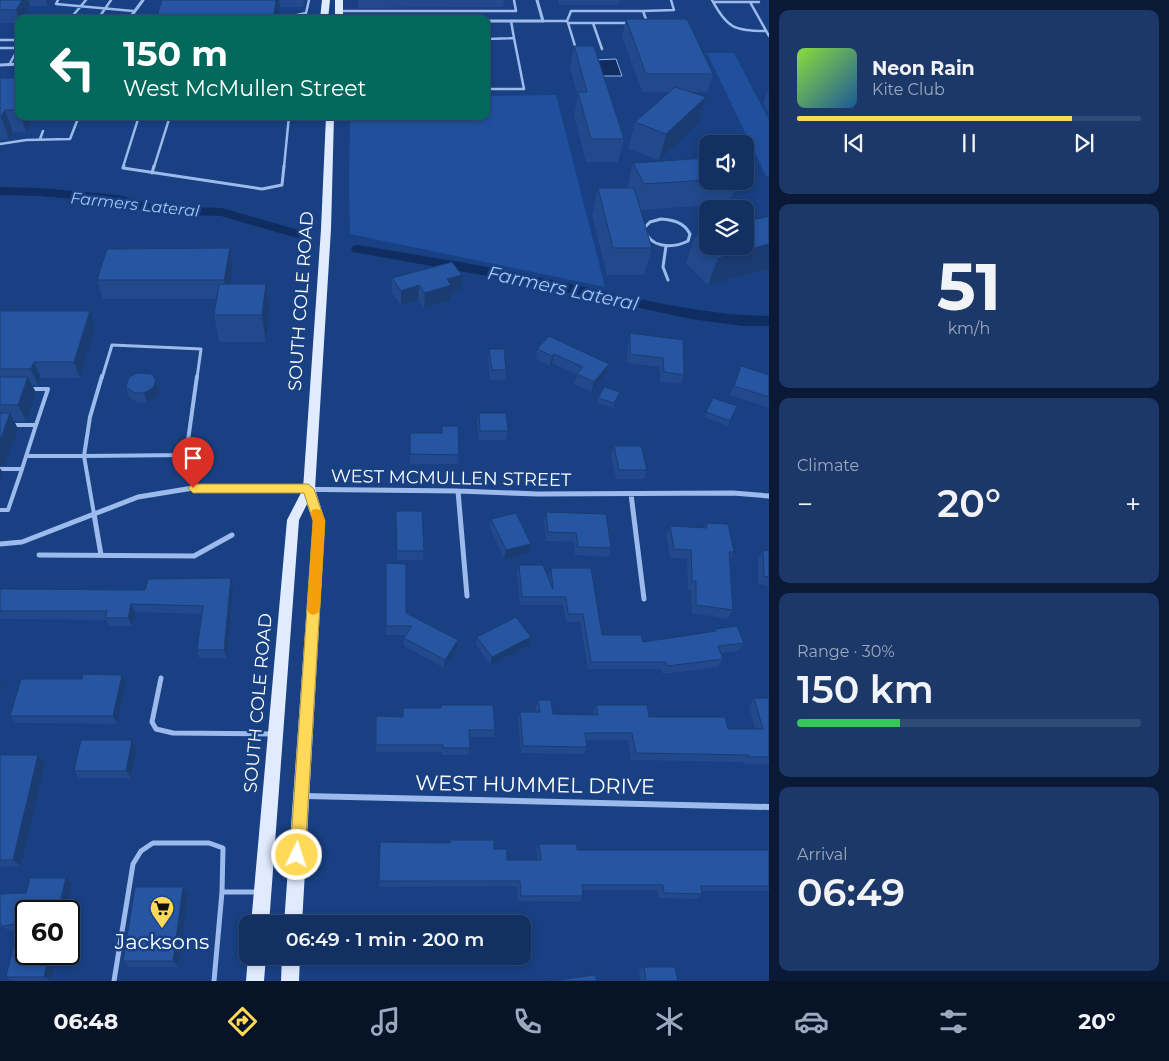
<!DOCTYPE html>
<meta charset="utf-8">
<style>
body{margin:0;font-family:Montserrat,sans-serif;background:#1b3868;color:#f1f3f6;height:100vh;display:flex;flex-direction:column;font-size:19px;white-space:nowrap}
*{box-sizing:border-box;margin:0}
p{font-size:16px;color:#9ca9be}
.icon{flex:none;width:28px;height:28px;fill:none;stroke:currentColor;stroke-width:2;stroke-linecap:round;stroke-linejoin:round}
.map{position:relative;flex:1;overflow:hidden}
.side{display:flex;flex-direction:column;gap:10px;padding:10px;background:#0a1a36;width:400px}
.side>*{flex:none}
.hud{position:absolute;left:15px;top:15px;width:475px;height:105px;border-radius:10px;box-shadow:0 2px 8px #0003,0 0 0 1px #314b77;background:#00695c;color:#fff;overflow:hidden}
.fabs{position:absolute;left:699px;top:135px;display:grid;gap:10px}
.fabs a{display:grid;place-items:center;width:55px;height:55px;border-radius:10px;background:#123062;box-shadow:0 2px 8px #0003,0 0 0 1px #314b77;font-size:25px}
.speed{position:absolute;left:15px;top:900px;display:flex;gap:10px;font-size:25px;font-weight:700;text-align:center}
.speed>*{display:grid;place-content:center;width:65px;height:65px;border-radius:50%;background:#123062;box-shadow:0 2px 8px #0003,0 0 0 1px #314b77;line-height:1}
.speed .limit{border:2px solid #111;border-radius:8px;background:#fff;color:#111}
.pin{position:absolute;display:grid;place-items:center;width:42px;height:42px;color:#fff;margin:-51px -21px;border-radius:50% 50% 50% 0;rotate:-45deg;box-shadow:0 0 5px #0007}
.pin .icon{rotate:45deg}
.me{position:absolute;width:55px;margin:-28px;rotate:4deg;stroke-linejoin:round;filter:drop-shadow(0 0 4px #0008)}
.turn{display:flex;align-items:center;gap:18px;height:105px;padding:0 25px;font-size:22px}
.turn .icon{width:65px;height:65px;stroke-width:2.5}
.turn b{display:block;font-size:35px;line-height:42px}
.big{font-size:38px;font-weight:600;line-height:1.1}
.side .tile{flex:1;display:flex;flex-direction:column;justify-content:center;gap:8px;min-width:0;padding:0 18px;border-radius:10px;background:#1b3868}
.side .dial{align-items:center;gap:0}
.dial b{font-size:65px;line-height:1}
.song{display:flex;align-items:center;gap:15px}
.cover{width:60px;height:60px;border-radius:8px;background:linear-gradient(135deg,hsl(90 70% 55%),hsl(210 70% 35%))}
.played{height:5px;border-radius:2px;background:linear-gradient(90deg,#ffd957 80%,#314b77 80%)}
.keys{display:flex;justify-content:space-around;direction:ltr}
.heat{display:flex;justify-content:space-between;align-items:center;font-size:28px;direction:ltr}
.charge{height:8px;border-radius:4px;background:linear-gradient(90deg,#34c759 30%,#314b77 0)}
.trip{position:absolute;left:239px;top:915px;width:292px;height:50px;border-radius:10px;background:#123062;box-shadow:0 2px 8px #0003,0 0 0 1px #314b77;font-weight:600;line-height:50px;text-align:center}
.dock{display:flex;height:80px;justify-content:space-around;align-items:center;background:#071327;color:#9ca9be}
.dock .icon{width:35px;height:35px}
.dock .selected{color:#ffd957}
.dock b{font-size:22px;color:#f1f3f6}
main{display:flex;flex:1;min-height:0}
.map>svg:first-child{display:block}
</style>
<main>
<div class="map">
<svg width="769" height="981" viewBox="0 0 769 981">
<rect width="100%" height="100%" fill="#184083"/>
<path fill="#20509d" d="M707 53H734L769 120V176H766Z
M556 95 605 287 350 234 349 187 350 116H486V96Z"/>
<path fill="#0f2d61" stroke="#8eb5ef" d="M616 59 622 76H600L594 60Z"/>
<g fill="none" stroke-linecap="round" stroke-linejoin="round">
<path fill="#0f2d61" fill-rule="evenodd" d="M0 187 40 188 118 195 159 206 222 208 302 231 304 234 297 238 221 216 159 214 117 203 40 196 0 195Z
M358 245C423 256 488 266 552 280 624 295 695 315 769 316V326H743L691 319 510 280 353 252 351 249 353 246Z"/>
<path stroke="#9cbbec" stroke-width="2.5" d="M58 0 56 4 133 11
M712 0C727 28 734 31 766 31
M713 2H759
M750 2 769 36
M340 11H516L514 0
M643 11 674 10 671 0
M45 19 70 18
M70 19 86 0
M98 19 111 0
M297 19V15L306 13 309 0
M511 21 514 38
M543 21H567L571 11H643L647 22
M567 21 568 23H628
M568 23 576 49
M593 23 602 49
M486 39 514 38 524 89H486
M0 40H19
M0 48H19
M9 65 19 47
M40 139 43 131
M0 144 26 140 70 139 79 116
M123 167 139 116
M154 167 170 116
M284 167 289 116"/>
<path stroke="#9cbbec" stroke-width="3" d="M124 166 123 168 262 189 282 185 284 166
M152 173 154 166
M661 219C673 220 684 222 690 234L688 241C672 249 649 248 644 228L650 222Z
M666 246 663 267 668 280
M102 378 112 345 201 349 197 378"/>
<path stroke="#9cbbec" stroke-width="4" d="M30 389H48L36 425
M26 456H84
M84 456 94 514
M84 456 90 417 102 376
M84 456 186 455 197 376
M0 469H22L36 425H12
M0 510H8L22 469"/>
<path stroke="#9cbbec" stroke-width="5" d="M161 678 152 722 156 729 173 733 273 734
M114 981 133 864 141 851 153 843H209L223 848 222 892
M214 981 222 892H259"/>
<path stroke="#9cbbec" stroke-width="3" d="M129 19 143 0
M486 21H543L537 0
M0 65 19 64"/>
<path stroke="#9cbbec" stroke-width="5" d="M458 491 467 596
M631 494 644 599
M94 514 101 555
M0 544 22 542 138 497 193 488 458 491 538 494 733 493 769 496
M39 555 194 556 232 535"/>
<path stroke="#9cbbec" stroke-width="6" d="M305 796 769 807"/>
<path fill="#e1ebff" fill-rule="evenodd" d="M322 0H330L328 19H320Z
M335 0H343V19H335Z
M326 116H334L331 229 315 489 325 521 302 924H284L313 521 307 504 299 520 269 924H251L287 520 303 489 321 229Z
M248 956H266L264 981H246Z
M282 956H300L299 981H281Z"/>
</g>
<path fill="#21498b" d="M0 0H50L48 6H30L23 19H19V23H1L0 25Z
M162 0H304L303 7H280L278 19H157V16Z
M358 0H504L503 7 358 8Z
M558 0H620L619 5H559Z
M626 19 713 74 707 92H689L698 124 659 160 628 149 635 122 670 92H642L622 36Z
M574 46 624 139 618 162H586L574 115 578 96 570 68Z
M0 78H19V116H36L33 118 26 132H13L9 139 0 140Z
M768 90H769V114L763 103Z
M708 158V181H737L729 204 640 210 652 248 644 275H607L592 215 598 188H627L633 163Z
M695 236 745 246 708 285 686 263Z
M230 248 233 267 230 284 269 311 266 342H219L214 315 217 299H103L97 280Z
M392 278 461 289 451 292 450 300 424 308 418 300 401 305 392 293Z
M0 311H90L95 328 80 378H41L38 385H32L36 393 26 421H14L18 429 5 465 0 467Z
M630 333 683 340 684 375 681 384 660 382V367L627 363 628 343Z
M489 349 506 370 505 380H490L488 358Z
M537 349 609 364 606 373 591 392 574 384 577 375 552 363 550 366 536 359Z
M741 366 769 375V408L730 395Z
M156 380 159 390 156 397 147 402 138 403 129 397 126 387Z
M618 397 613 408 597 403 598 398Z
M713 398 737 406 728 426 704 417Z
M479 413 508 431 506 440H479L477 422Z
M442 426 459 455 458 464H410V433H441Z
M614 446 647 470 644 479H616L611 456Z
M396 511 424 551 423 560H397Z
M546 512 611 548 608 557 575 555 574 542 546 541 544 521Z
M491 519 531 544 529 552 504 559 490 528Z
M706 523 734 552 730 560 733 610 728 619 692 613 691 590H688L687 558H670L666 535 670 526 704 528Z
M763 550 769 551V586L758 584V559Z
M386 563 406 613 458 640 457 649 444 668 404 646V638L406 635H386Z
M519 565 549 579V577L551 568 602 635 643 642 713 632 715 629 744 643 738 651 721 653 723 659 718 667 663 674 661 669H588L580 622H566L563 605H520L517 574Z
M233 587 227 658H199L197 650 202 614 135 612 132 626H110L106 620 0 619V589L145 590Z
M477 637 529 645 490 665 476 645Z
M126 682 117 724 16 723 10 716Z
M754 698H769V764H743V762L631 760 628 740H586L587 747 584 754 521 753 518 719 520 712H536V707L538 700 553 714 593 715V713L596 705 649 717 728 729H755L749 706Z
M441 705 495 730 494 737H469L470 748 468 755H442V752H376V716L403 717 440 708Z
M136 747 131 778H79L74 771Z
M0 755H38L45 763 21 866 0 867Z
M450 840 494 849 507 860H538L536 850 539 844 577 850H769V891H702V894L697 899 659 898 658 890H582L583 896 579 902 518 901 517 886 379 887 380 842 449 843Z
M72 884 26 954H57L51 981H14L6 977 17 930 11 931 0 926V894L26 893Z
M183 887 188 894 179 967H130L123 961Z
M644 967 678 981H640L639 971Z"/>
<path fill="#1b3c71" d="M22 0H28L30 6 23 19H19L16 10Z
M46 0H50L48 6Z
M276 0H279L280 7 278 19H273Z
M706 97 698 124 659 160 666 134Z
M5 110 13 132 9 139 1 117Z
M21 116H36L33 118 26 132Z
M769 244V268L708 285 718 258Z
M230 248 233 267 228 299 224 280Z
M462 275 461 289 451 292 450 300 424 308 425 293 447 279Z
M266 284 269 311 266 342 262 315Z
M419 285 418 300 401 305V291Z
M90 311 95 328 80 378 74 362Z
M554 354 552 363 550 366 552 356Z
M34 362 41 378 38 385 31 369Z
M609 364 606 373 591 392 594 382Z
M28 377 36 393 26 421 18 405Z
M156 380 159 390 156 397 147 402 144 393Z
M10 413 18 429 5 465 0 467V441Z
M0 468 3 473 0 481Z
M531 544 529 552 504 559 506 550Z
M231 578 233 587 227 658 224 650Z
M131 604 135 612 132 626 128 618Z
M531 637 529 645 490 665 492 657Z
M458 640 457 649 444 668 445 660Z
M122 675 126 682 117 724 113 716Z
M0 684 2 686 0 692Z
M132 740 136 747 131 778 126 771Z
M38 755 45 763 21 866 13 860Z
M66 878 72 884 66 911H58Z
M183 887 188 894 179 967 173 961Z
M49 954H57L51 981 44 977Z"/>
<path fill="#2655a2" stroke="#1b3c71" d="M0 0H22L16 10H0Z
M162 0H276L273 19H193V17L157 16Z
M626 19H687L713 74H646Z
M574 46H594L624 139H591L578 92H587Z
M0 78H19V109L18 110H5L1 117H0Z
M675 87 706 97 666 134 635 122Z
M708 158V180L644 184 633 163Z
M598 188H634L652 248H613Z
M769 216V244L718 258 695 236 708 232V246H745V222Z
M230 248 224 280H97L107 249Z
M452 262 462 275 447 279 451 285 425 293 419 285 401 291 392 278Z
M219 284H266L262 315H214Z
M0 311H90L74 362H34L31 369H0Z
M630 333 683 340 684 375 664 372 663 358 630 354Z
M549 336 609 364 594 382 577 374 583 367 554 354 552 356 537 349Z
M489 349H504L506 370H492Z
M741 366 769 375V397L734 386Z
M137 373 152 374 156 380 153 388 144 393H135L126 387 129 377Z
M0 377H28L18 405H0Z
M604 387 620 392 614 403 598 398Z
M713 398 737 406 730 421 706 412Z
M0 413H10L0 441Z
M479 413H506L508 431H480Z
M442 426H458L459 455 410 454V433H442Z
M614 446H641L647 470H619Z
M396 511H422L424 551H397Z
M546 512 606 514 611 548 578 547 576 533 548 532Z
M516 513 531 544 506 550 491 519Z
M706 523 728 524 734 552H729L733 610 696 605V581H692L691 550 674 549 670 526 707 528Z
M763 550 769 551V577L764 576Z
M386 563 406 564V613L458 640 445 660 404 638 412 626H386Z
M519 565H543L553 589 551 568H591L602 635H641L643 642 716 631 715 629 737 626 744 643 718 646 723 659 668 666 666 662H591L583 614H568L566 597H522Z
M231 578 224 650H197L203 606 131 604 128 618H105L107 611H0V589L145 590 148 579Z
M516 617 531 637 492 657 477 637Z
M83 674 122 675 113 716H10L21 679H82Z
M754 698H769V757H749V755L636 753 632 733H585L587 747 523 746 520 712H540L538 700H551L553 714 598 715 596 705H647L649 717H725L728 729H763Z
M441 705H493L495 730H469L470 748H443V745H376V716L403 717V708H441Z
M81 740H132L126 771H74Z
M0 755H38L13 860H0Z
M450 840H494V849H507V860H541L539 844H577V850H769V886H701L702 894 664 893 663 885H582L583 896H521L520 881H379L380 842 450 843Z
M30 878H66L58 911H26V954H49L44 977H6L19 923 4 926 0 924V894L26 893Z
M135 887H183L173 961H123Z
M644 967H675L678 981H646Z
M595 975 597 981H549Z"/>
<path fill="#ffd957" stroke="#a68d39" d="M193 484H308L314 489 325 521 305 855 302 860 297 863 292 860 290 855 313 521 304 493H193L188 488Z"/>
<path fill="#f59e0b" d="M316 509 321 510 325 521 320 609 318 613 313 615 309 613 307 609 313 521 311 513 312 510Z"/>
<defs>
<symbol id="supermarket-pin" viewBox="-11 -11 22 30"><path d="M0 17L-7.5 6A9.5 9.5 0 1 1 7.5 6Z" fill="#ffd957" stroke="#184083"/><path d="M-6-5.5h2.5l.6 2H6L4.5 2H-2.5L-4.4-4H-6ZM-1.5 3.2a1.3 1.3 0 1 0 .1 0ZM3 3.2a1.3 1.3 0 1 0 .1 0Z" fill="#111"/></symbol>
</defs>
<g fill-rule="evenodd">
<use href="#supermarket-pin" x="148" y="894" width="28" height="38"/>
</g>
<g text-anchor="middle" stroke-width="5" stroke-linejoin="round" paint-order="stroke">
<g font-size="16" font-style="italic" fill="#a7c5f4" stroke="#184083">
<text transform="translate(135 204) rotate(6)" y="6">Farmers Lateral</text>
</g>
<g font-size="18" fill="#fff" stroke="#184083">
<text transform="translate(301 301) rotate(-86)" y="6">SOUTH COLE ROAD</text>
<text transform="translate(451 478) rotate(1)" y="6">WEST MCMULLEN STREET</text>
<text transform="translate(258 703) rotate(-85)" y="6">SOUTH COLE ROAD</text>
</g>
<g font-size="19" font-style="italic" fill="#a7c5f4" stroke="#184083">
<text transform="translate(563 288) rotate(12)" y="7">Farmers Lateral</text>
</g>
<g font-size="21" fill="#fff" stroke="#184083">
<text transform="translate(535 785) rotate(1)" y="7">WEST HUMMEL DRIVE</text>
</g>
<g font-size="21" fill="#fff" stroke="#184083">
<text x="162" y="949">Jacksons</text>
</g>
</g>
</svg>
<div class="fabs">
<a><svg class="icon" aria-label="sound" viewBox="0 0 24 24"><path d="M4 9h4l5-4v14l-5-4H4zM17 9q2 3 0 6"/></svg></a>
<a><svg class="icon" aria-label="layers" viewBox="0 0 24 24"><path d="M12 4l9 5-9 5-9-5zM3 14l9 5 9-5"/></svg></a>
</div>
<div class="speed"><div class="limit">60</div></div>
<div class="pin" style="left:193px;top:488px;background:#d93025"><svg class="icon" aria-label="arrive" viewBox="0 0 24 24"><path d="M6 21V4h12l-3 4 3 4H6"/></svg></div>
<svg class="me" style="left:297px;top:855px" viewBox="-20 -20 40 40"><circle r="17" fill="#ffd957" stroke="#fff" stroke-width="3"/><path d="M0-11L8 9 0 5-8 9z" fill="#fff"/></svg>
<div class="trip">06:49 · 1 min · 200 m</div>
<div class="hud">
<div class="turn"><svg class="icon" aria-label="left" viewBox="0 0 24 24"><path d="M17 20v-9H6M10 6l-5 5 5 5"/></svg><div><b>150 m</b>West McMullen Street</div></div>
</div>
</div>
<section class="side">
<div class="tile">
<div class="song"><i class="cover"></i><div><b>Neon Rain</b><p>Kite Club</p></div></div>
<div class="played"></div>
<div class="keys"><svg class="icon" aria-label="previous" viewBox="0 0 24 24"><path d="M18 5L8 12l10 7zM5 5v14"/></svg><svg class="icon" aria-label="pause" viewBox="0 0 24 24"><path d="M8 5v14M16 5v14"/></svg><svg class="icon" aria-label="next" viewBox="0 0 24 24"><path d="M6 5l10 7-10 7zM19 5v14"/></svg></div>
</div>
<div class="tile dial"><b>51</b><p>km/h</p></div>
<div class="tile"><p>Climate</p>
<div class="heat"><a>−</a><b class="big">20°</b><a>+</a></div>
</div>
<div class="tile"><p>Range · 30%</p><b class="big">150 km</b><div class="charge"></div></div>
<div class="tile"><p>Arrival</p><b class="big">06:49</b></div>
</section>
</main>
<nav class="dock">
<b>06:48</b>
<svg class="icon selected" aria-label="directions" viewBox="0 0 24 24"><path d="M12 3l9 9-9 9-9-9zM9 14v-3h6M13 9l2 2-2 2"/></svg>
<svg class="icon" aria-label="music" viewBox="0 0 24 24"><path d="M9 18V5l10-2v13"/><circle cx="6" cy="18" r="3"/><circle cx="16" cy="16" r="3"/></svg>
<svg class="icon" aria-label="phone" viewBox="0 0 24 24"><path d="M5 4h4l2 5-3 2q2 4 5 5l2-3 5 2v4C11 20 4 13 5 4z"/></svg>
<svg class="icon" aria-label="climate" viewBox="0 0 24 24"><path d="M12 3v18M4 7l16 10M4 17L20 7"/></svg>
<svg class="icon" aria-label="car" viewBox="0 0 24 24"><path d="M5 17H2v-5l4-1 3-4h7l3 4 3 1v5h-3M9 17h6M6 11h13"/><circle cx="7" cy="17" r="2"/><circle cx="17" cy="17" r="2"/></svg>
<svg class="icon" aria-label="filters" viewBox="0 0 24 24"><path d="M4 7h16M4 17h16"/><circle cx="9" cy="7" r="2"/><circle cx="15" cy="17" r="2"/></svg>
<b>20°</b>
</nav>
